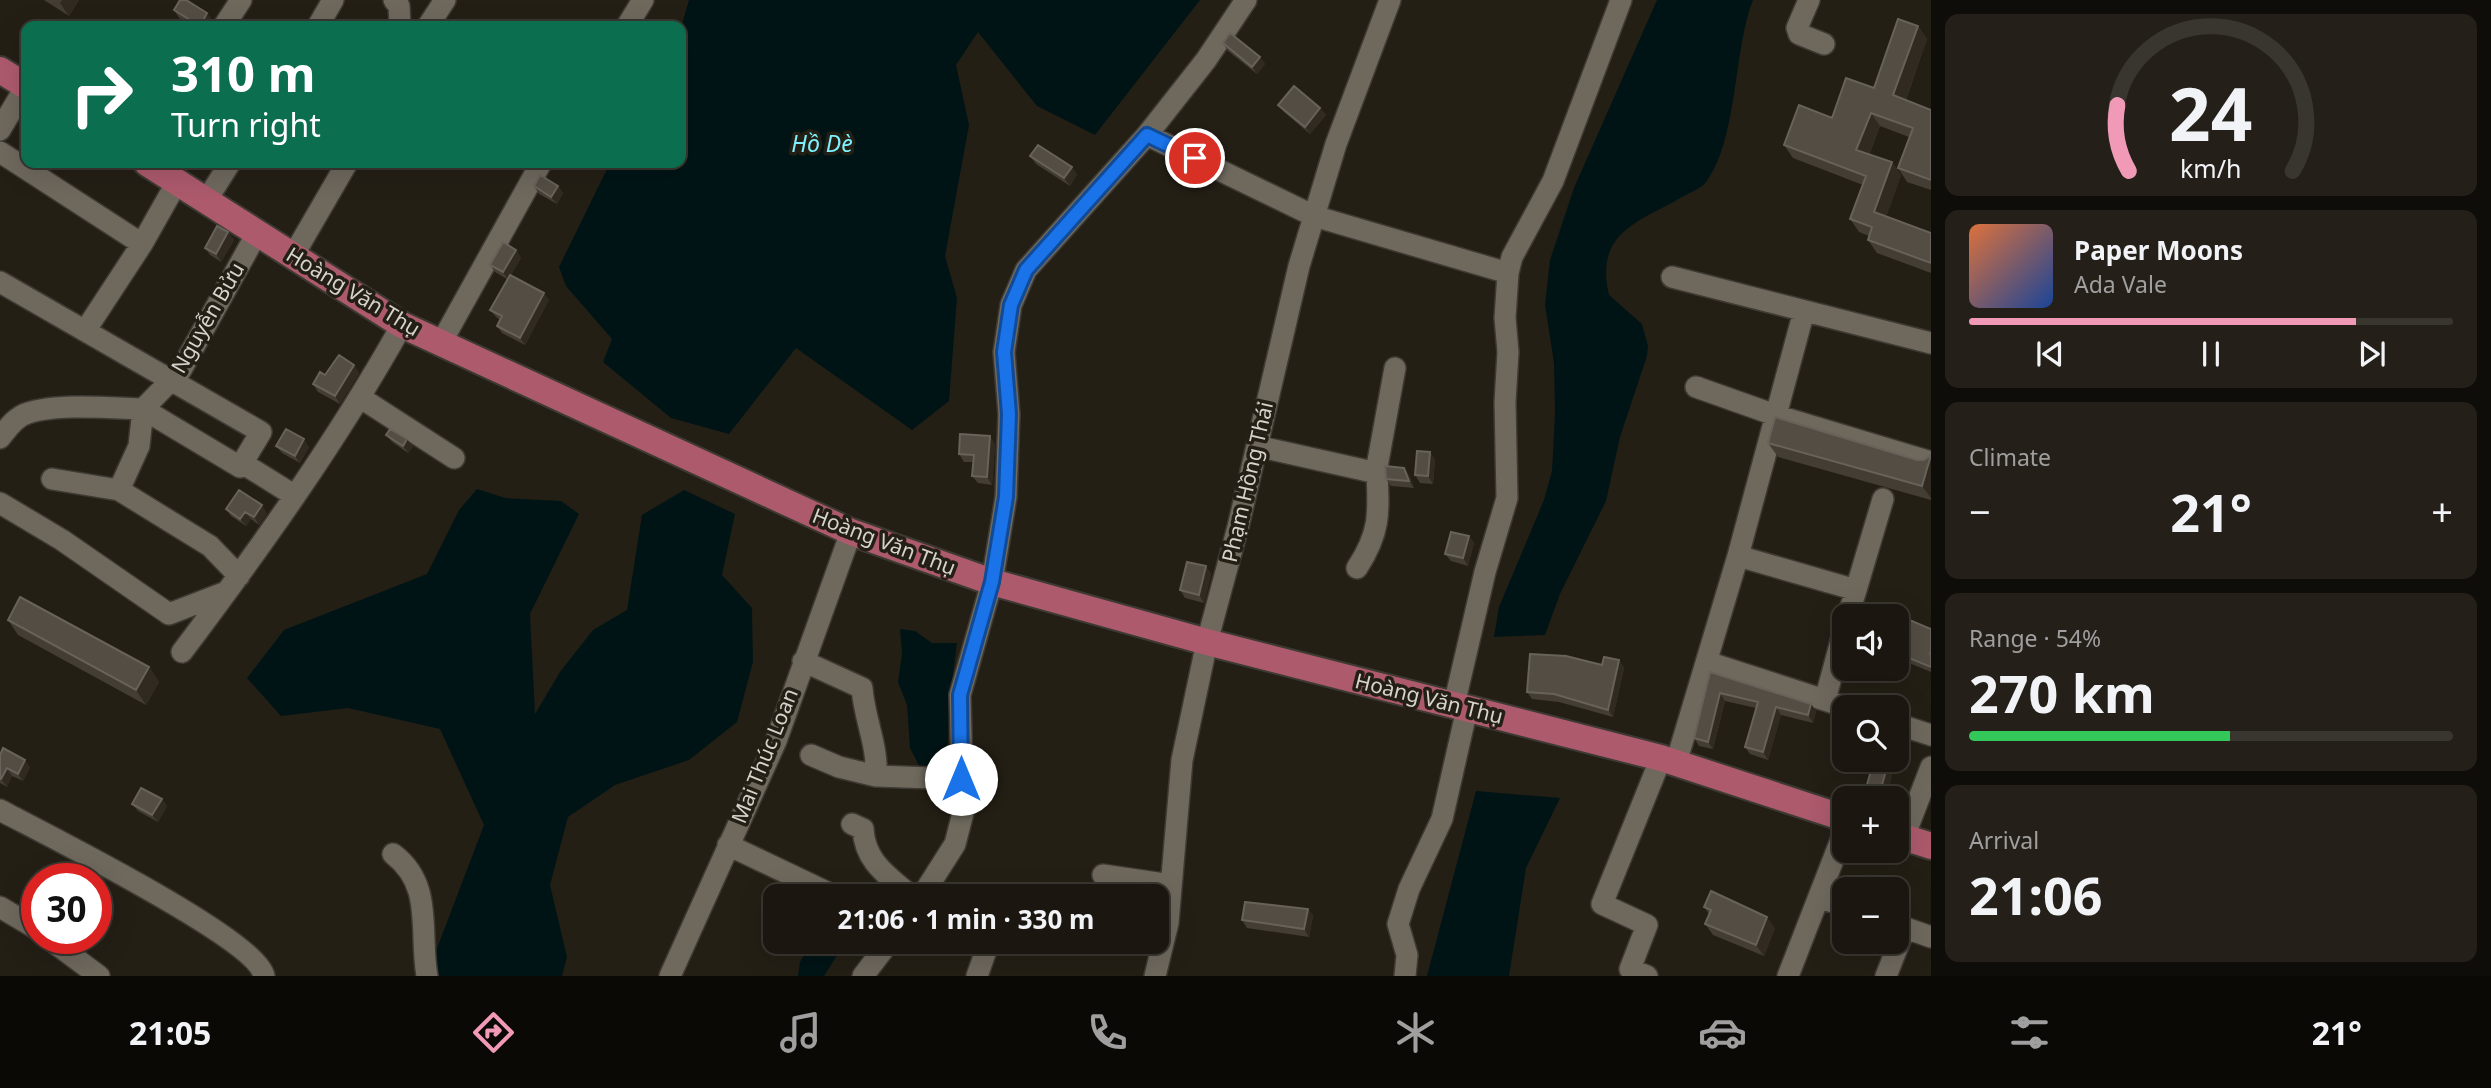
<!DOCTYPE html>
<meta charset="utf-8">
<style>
body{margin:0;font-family:"Noto Sans",sans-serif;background:#242019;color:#f1f3f6;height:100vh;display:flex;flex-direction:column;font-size:26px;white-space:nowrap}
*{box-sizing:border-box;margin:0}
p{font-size:23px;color:#a09f9f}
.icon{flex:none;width:38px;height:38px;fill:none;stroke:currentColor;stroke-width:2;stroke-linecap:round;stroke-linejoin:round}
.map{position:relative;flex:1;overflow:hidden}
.panel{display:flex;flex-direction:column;gap:14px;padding:14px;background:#0f0d09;width:560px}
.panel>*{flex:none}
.top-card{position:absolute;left:21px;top:21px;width:665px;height:147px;border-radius:14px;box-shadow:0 7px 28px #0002,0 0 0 2px #393630;background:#0b6e4f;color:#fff;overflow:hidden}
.buttons{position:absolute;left:1832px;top:604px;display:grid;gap:14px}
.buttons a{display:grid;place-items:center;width:77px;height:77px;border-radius:14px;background:#1b1710;box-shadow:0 7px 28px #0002,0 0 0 2px #393630;font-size:35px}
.speed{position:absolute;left:21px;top:863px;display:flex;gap:14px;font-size:35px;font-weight:700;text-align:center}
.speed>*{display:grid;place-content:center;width:91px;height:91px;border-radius:50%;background:#1b1710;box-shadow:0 7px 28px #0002,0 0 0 2px #393630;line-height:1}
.speed .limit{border:10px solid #d22;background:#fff;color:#111}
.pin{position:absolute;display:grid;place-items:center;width:60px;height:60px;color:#fff;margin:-30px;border:4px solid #fff;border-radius:50%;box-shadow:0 2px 7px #0007}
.me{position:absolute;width:77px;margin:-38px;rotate:0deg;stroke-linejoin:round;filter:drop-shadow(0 0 5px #0008)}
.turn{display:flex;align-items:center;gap:24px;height:147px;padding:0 35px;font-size:32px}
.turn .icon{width:91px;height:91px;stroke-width:2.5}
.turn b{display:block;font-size:49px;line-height:60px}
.big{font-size:52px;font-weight:700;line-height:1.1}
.panel .tile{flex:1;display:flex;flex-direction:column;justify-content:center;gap:10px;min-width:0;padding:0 24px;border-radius:14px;background:#242019}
.panel .dial{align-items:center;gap:0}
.dial svg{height:182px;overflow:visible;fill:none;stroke:#393630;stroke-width:7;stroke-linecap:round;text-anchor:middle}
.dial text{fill:#f1f3f6;stroke:none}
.song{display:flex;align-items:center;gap:21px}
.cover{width:84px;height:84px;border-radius:10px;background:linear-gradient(135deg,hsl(20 70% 55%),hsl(220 70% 35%))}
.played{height:7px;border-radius:4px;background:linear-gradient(90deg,#f09ab7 80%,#393630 80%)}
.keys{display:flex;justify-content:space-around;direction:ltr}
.heat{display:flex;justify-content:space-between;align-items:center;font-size:38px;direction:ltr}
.charge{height:10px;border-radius:5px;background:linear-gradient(90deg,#34c759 54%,#393630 0)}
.trip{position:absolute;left:763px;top:884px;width:406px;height:70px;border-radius:14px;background:#1b1710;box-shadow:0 7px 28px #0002,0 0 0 2px #393630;font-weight:700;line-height:70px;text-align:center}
.menu{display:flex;height:112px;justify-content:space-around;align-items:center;background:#0b0906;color:#a09f9f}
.menu .icon{width:49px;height:49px}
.menu .on{color:#f09ab7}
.menu b{font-size:32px;color:#f1f3f6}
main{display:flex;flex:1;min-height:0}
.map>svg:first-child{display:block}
</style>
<main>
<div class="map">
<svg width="1931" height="976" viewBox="0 0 1931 976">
<rect width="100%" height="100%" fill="#241f15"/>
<path fill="#001416" d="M689 0H1200L1095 135 1037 106 978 32 956 65 969 125 945 256 957 298 949 401 912 430 796 348 729 434 671 418 603 362 612 339 566 286 559 267 610 163H681V28Z
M1657 0H1753C1733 51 1738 140 1706 182 1702 188 1691 192 1684 196 1640 222 1594 231 1609 295L1642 324 1648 346 1647 356 1620 437 1606 501 1560 594 1545 635 1494 637 1499 607 1544 500 1552 471 1555 413 1554 363 1545 305 1550 260 1574 188Z
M477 489 505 498 561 501 579 514 530 614 535 714 560 672 593 630 627 610 642 515 684 490 735 514 722 575 752 608 753 662 737 722 689 760 615 785 568 817 550 885 567 957 562 976H438L431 964 484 825 440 729 348 708 281 716 247 678 284 630 427 574 459 510Z
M900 629 915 631 932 643H957L949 706 947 766 942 774 922 771 910 748 907 705 898 682 902 654Z
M1476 791 1560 798 1526 868 1509 976H1427Z
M812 942 844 944 824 976H798L800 962Z"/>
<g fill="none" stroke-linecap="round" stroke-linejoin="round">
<defs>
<path id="minor" d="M394 0 399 6 400 26
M1809 0 1797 28 1799 34 1824 44
M224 26 241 0
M318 26 333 0
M428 26 445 0
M627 26 643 0
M0 130 26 86
M1147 135 1314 216 1508 273
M0 152 142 244 177 182
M206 201 230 163
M293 256 347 163
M1672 277 1931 343
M0 282 261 432 240 467 143 409 139 446 119 490 52 479
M85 331 142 244
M441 343 541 163
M1696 387 1775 415 1931 462
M361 398 454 458
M0 438C8 428 15 417 28 413 57 403 112 408 143 409L181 370 257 233
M1257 446 1377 473C1379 514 1380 533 1357 568
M242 463 295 496
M1376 472 1395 368
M119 490 210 546 239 576
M0 503 62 540 169 614 226 592
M1738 556 1856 590 1883 499
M1848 616 1856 590
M182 652C261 547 337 441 402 325
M803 661 862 688C864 718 878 745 876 776L961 779
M1707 662 1846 707
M1825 700 1844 630
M1454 705 1485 572 1507 498 1505 402 1508 352 1505 318 1508 273 1512 257 1553 181 1621 0
M1897 724 1931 735
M811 755 839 767 876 776
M1676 763 1738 556 1804 311
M0 810C41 832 257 939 264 976
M852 824 863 829C865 862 887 875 911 896
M1904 837 1931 767
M728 845 835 896
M393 854C434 885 419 931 427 976
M1103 875 1171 885
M922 896 955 844 963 813 960 695 992 582 1006 497 1009 414 1004 352 1011 305 1026 270 1147 135 1206 60 1246 0
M1819 897 1844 906
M0 907 37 929
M1897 925 1931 937
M48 938 99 976
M670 976 776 741 851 532
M863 976 889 942
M977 976 989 942
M1155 976 1168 923 1182 760 1207 642 1238 527 1299 266 1336 144 1390 0
M1405 976 1407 955 1398 924 1409 889 1442 819 1467 709
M1647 976 1630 969 1647 925 1602 904 1661 758
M1788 976 1844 832
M1886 976 1905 928"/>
<path id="major" d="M0 70 26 86
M147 163 402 325 851 532 992 582 1207 642 1661 758 1844 818
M1897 835 1931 846"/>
</defs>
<use href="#minor" stroke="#3d3933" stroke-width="24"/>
<use href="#major" stroke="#3d3933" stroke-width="30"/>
<use href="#minor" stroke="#6e685d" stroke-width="21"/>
<use href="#major" stroke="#ac5a6c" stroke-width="26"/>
</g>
<path fill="#433d34" d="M44 0H79L69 16Z
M174 10 207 13 212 20 209 26H193L179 18Z
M1918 26 1927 39 1906 100 1931 110V190L1907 182 1898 168 1909 137 1880 126 1869 155 1892 162 1901 175 1886 217 1931 233V273L1877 253 1868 240 1869 236 1859 232 1850 219 1863 185 1793 158 1784 145 1832 118 1874 88Z
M1223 43 1260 57 1265 64 1257 74 1228 51Z
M1278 105 1320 108 1326 115 1310 134 1284 112Z
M1030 156 1077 174 1070 186 1036 164Z
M534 186H558L563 193 557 204 539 194Z
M228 232 234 240 221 262 210 255 205 248Z
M516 250 521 258 511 275 549 300 525 345 502 333 497 326 500 320 496 317 490 310 507 279 495 272 490 265Z
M354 365 359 373 340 404 318 392 313 384Z
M386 435 413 447 408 453 392 442Z
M1768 443 1917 460H1924L1931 455V500L1778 457Z
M995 444 992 485 978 483 972 476 973 462H964L959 454Z
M276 446 309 447 300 463 282 453Z
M1430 452 1435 460 1433 484 1420 483 1415 475Z
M1404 468 1409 475 1414 488 1391 486 1386 479Z
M226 509 267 513 259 525 251 519 246 526 231 516Z
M1469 536 1474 543 1468 566 1451 561 1445 554Z
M1206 566 1211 574 1204 603 1185 598 1180 590Z
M8 620 149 667 159 682 146 705 18 635Z
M1897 623 1931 629V672L1897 658V638L1899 633 1897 629Z
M1619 660 1624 668 1613 717 1559 702 1532 699 1527 692Z
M1710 672 1811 704 1816 711 1813 723 1781 715 1768 760 1750 754 1745 747 1756 708 1725 701 1713 749 1699 746 1694 738Z
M0 755 30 767 23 781 12 776 7 787 0 783Z
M1896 760 1886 798H1881L1872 796 1866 788Z
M162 799 167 806 158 822 138 811 132 804Z
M1704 907 1775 928 1764 956 1713 935 1705 924 1709 914Z
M1308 909 1313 916 1309 937 1247 928 1242 920Z"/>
<path fill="#302a20" d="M62 0H79L69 16 60 3Z
M207 13 212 20 209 26H200Z
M1918 26 1927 39 1903 108 1893 95Z
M1260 57 1265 64 1257 74 1252 67Z
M1320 108 1326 115 1310 134 1305 127Z
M1871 113 1880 126 1865 164 1856 150Z
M1892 162 1901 175 1883 226 1874 212Z
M1072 167 1077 174 1070 186 1064 178Z
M558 186 563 193 557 204 551 197Z
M228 232 234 240 221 262 216 254Z
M516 250 521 258 508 280 503 272Z
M544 293 549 300 525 345 520 338Z
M354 365 359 373 340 404 335 396Z
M990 436 995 444 992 485 987 477Z
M304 439 309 447 300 463 295 456Z
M407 439 413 447 408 453 403 446Z
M1430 452 1435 460 1433 484 1428 476Z
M1931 456V498L1922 486Z
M1404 468 1409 475 1414 488 1409 481Z
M262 505 267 513 259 525 254 517Z
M245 512 251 519 246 526 240 519Z
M1469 536 1474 543 1468 566 1463 558Z
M1206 566 1211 574 1204 603 1199 595Z
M1619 660 1624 668 1613 717 1608 710Z
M149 667 159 682 146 705 136 690Z
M1720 693 1725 701 1713 749 1708 742Z
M1811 704 1816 711 1813 723 1808 715Z
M1776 707 1781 715 1768 760 1763 752Z
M25 760 30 767 23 781 18 774Z
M1889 760H1896L1886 798H1885L1880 792Z
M7 768 12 776 7 787 1 779Z
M162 799 167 806 158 822 152 815Z
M1308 909 1313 916 1309 937 1304 929Z
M1767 917 1775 928 1764 956 1756 945Z"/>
<path fill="#534d44" stroke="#67625a" stroke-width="2" d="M180 0H186L207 13 200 26 174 10Z
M1898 19 1918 26 1893 95 1931 110V180L1898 168 1913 128 1871 113 1856 150 1892 162 1874 212 1931 233V263L1868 240 1872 227 1850 219 1866 176 1784 145 1799 105 1832 118 1846 78 1874 88Z
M1230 33 1260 57 1252 67 1223 43Z
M1294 86 1320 108 1305 127 1278 105Z
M1038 145 1072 167 1064 178 1030 156Z
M540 175 558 186 551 197 534 186Z
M217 226 228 232 216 254 205 248Z
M503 242 516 250 503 272 490 265Z
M510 275 544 293 520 338 497 326 502 316 490 310Z
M339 355 354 365 335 396 313 384 320 372 325 375Z
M1775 417 1917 460H1924L1931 455 1922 486 1768 443Z
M286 429 304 439 295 456 276 446Z
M390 429 407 439 403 446 386 435Z
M960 434 990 436 987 477 972 476 974 455 959 454Z
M1417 451 1430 452 1428 476 1415 475Z
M1385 466 1404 468 1409 481 1386 479Z
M239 490 262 505 254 517 245 512 240 519 226 509Z
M1451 532 1469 536 1463 558 1445 554Z
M1187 562 1206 566 1199 595 1180 590Z
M20 597 149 667 136 690 8 620Z
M1900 616 1931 629V651L1930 654 1931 655V667L1897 653V638L1901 629 1897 628V623Z
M1530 654 1566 656 1602 665 1604 657 1619 660 1608 710 1554 694 1527 692Z
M1710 672 1811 704 1808 715 1776 707 1763 752 1745 747 1758 702 1720 693 1708 742 1694 738Z
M3 748 25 760 18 774 7 768 1 779H0V755Z
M1874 760H1889L1880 792 1866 788Z
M141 788 162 799 152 815 132 804Z
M1711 891 1767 917 1756 945 1705 924 1711 910 1704 907Z
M1245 902 1308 909 1304 929 1242 920Z"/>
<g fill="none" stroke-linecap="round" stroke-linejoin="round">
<defs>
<path id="route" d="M961 779 960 695 992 582 1006 497 1009 414 1004 352 1011 305 1026 270 1147 135 1195 158"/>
</defs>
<use href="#route" stroke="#114b97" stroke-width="18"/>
<use href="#route" stroke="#1a73e8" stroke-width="12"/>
</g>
<g text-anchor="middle" stroke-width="7" stroke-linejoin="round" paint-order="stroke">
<g font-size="21" fill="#d6d3cd" stroke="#241f15">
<text transform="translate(353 292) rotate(31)" y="7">Hoàng Văn Thụ</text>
<text transform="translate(208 318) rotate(-60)" y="7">Nguyễn Bửu</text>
<text transform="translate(1248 482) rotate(-77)" y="7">Phạm Hồng Thái</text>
<text transform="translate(884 542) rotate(21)" y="7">Hoàng Văn Thụ</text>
<text transform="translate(1429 699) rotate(14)" y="7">Hoàng Văn Thụ</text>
<text transform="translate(765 756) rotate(-68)" y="7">Mai Thúc Loan</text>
</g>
<g font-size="23" font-style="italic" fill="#7df1fe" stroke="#241f15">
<text x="822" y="152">Hồ Dè</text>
</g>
</g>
</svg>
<div class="buttons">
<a><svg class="icon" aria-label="sound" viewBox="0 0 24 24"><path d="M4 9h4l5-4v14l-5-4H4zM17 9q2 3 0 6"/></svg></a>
<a><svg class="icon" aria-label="search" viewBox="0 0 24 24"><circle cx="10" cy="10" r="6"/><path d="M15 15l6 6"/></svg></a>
<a>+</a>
<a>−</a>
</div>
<div class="speed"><div class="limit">30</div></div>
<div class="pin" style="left:1195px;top:158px;background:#d93025"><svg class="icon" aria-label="arrive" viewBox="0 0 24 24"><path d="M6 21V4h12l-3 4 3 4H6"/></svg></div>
<svg class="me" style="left:961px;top:779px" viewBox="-20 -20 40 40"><circle r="19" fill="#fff"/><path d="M0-13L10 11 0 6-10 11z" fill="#1a73e8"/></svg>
<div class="trip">21:06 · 1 min · 330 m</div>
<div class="top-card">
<div class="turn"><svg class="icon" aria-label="right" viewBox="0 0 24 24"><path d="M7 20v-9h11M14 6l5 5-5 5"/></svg><div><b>310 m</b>Turn right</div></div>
</div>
</div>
<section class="panel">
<div class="tile dial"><svg viewBox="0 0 100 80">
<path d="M14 69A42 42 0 1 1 86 69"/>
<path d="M14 69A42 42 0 0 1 9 40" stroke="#f09ab7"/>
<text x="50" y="56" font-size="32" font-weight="700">24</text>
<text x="50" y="72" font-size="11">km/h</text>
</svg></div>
<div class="tile">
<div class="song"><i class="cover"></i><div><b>Paper Moons</b><p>Ada Vale</p></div></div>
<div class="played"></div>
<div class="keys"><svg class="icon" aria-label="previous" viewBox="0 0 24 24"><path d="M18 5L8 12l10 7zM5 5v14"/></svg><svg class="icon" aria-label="pause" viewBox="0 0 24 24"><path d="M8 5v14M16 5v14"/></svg><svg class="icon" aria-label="next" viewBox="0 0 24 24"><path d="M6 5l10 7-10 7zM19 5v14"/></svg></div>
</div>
<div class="tile"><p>Climate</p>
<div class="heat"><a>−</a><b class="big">21°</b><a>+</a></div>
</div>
<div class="tile"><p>Range · 54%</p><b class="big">270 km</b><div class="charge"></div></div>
<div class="tile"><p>Arrival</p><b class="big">21:06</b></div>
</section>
</main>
<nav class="menu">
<b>21:05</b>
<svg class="icon on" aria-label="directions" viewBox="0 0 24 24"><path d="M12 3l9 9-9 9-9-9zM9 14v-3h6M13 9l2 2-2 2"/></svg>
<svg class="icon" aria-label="music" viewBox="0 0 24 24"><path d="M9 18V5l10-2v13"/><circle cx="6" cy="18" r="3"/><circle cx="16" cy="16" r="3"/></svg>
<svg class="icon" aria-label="phone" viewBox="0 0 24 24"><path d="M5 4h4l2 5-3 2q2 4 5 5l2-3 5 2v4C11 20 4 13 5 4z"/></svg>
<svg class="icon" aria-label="climate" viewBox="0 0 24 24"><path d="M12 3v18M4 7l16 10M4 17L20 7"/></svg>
<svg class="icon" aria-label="car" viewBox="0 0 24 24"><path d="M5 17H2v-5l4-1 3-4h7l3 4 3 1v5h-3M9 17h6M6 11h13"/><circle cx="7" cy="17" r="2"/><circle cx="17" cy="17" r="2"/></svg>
<svg class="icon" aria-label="filters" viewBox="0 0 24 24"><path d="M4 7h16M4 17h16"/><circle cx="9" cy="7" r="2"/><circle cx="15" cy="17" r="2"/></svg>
<b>21°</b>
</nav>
